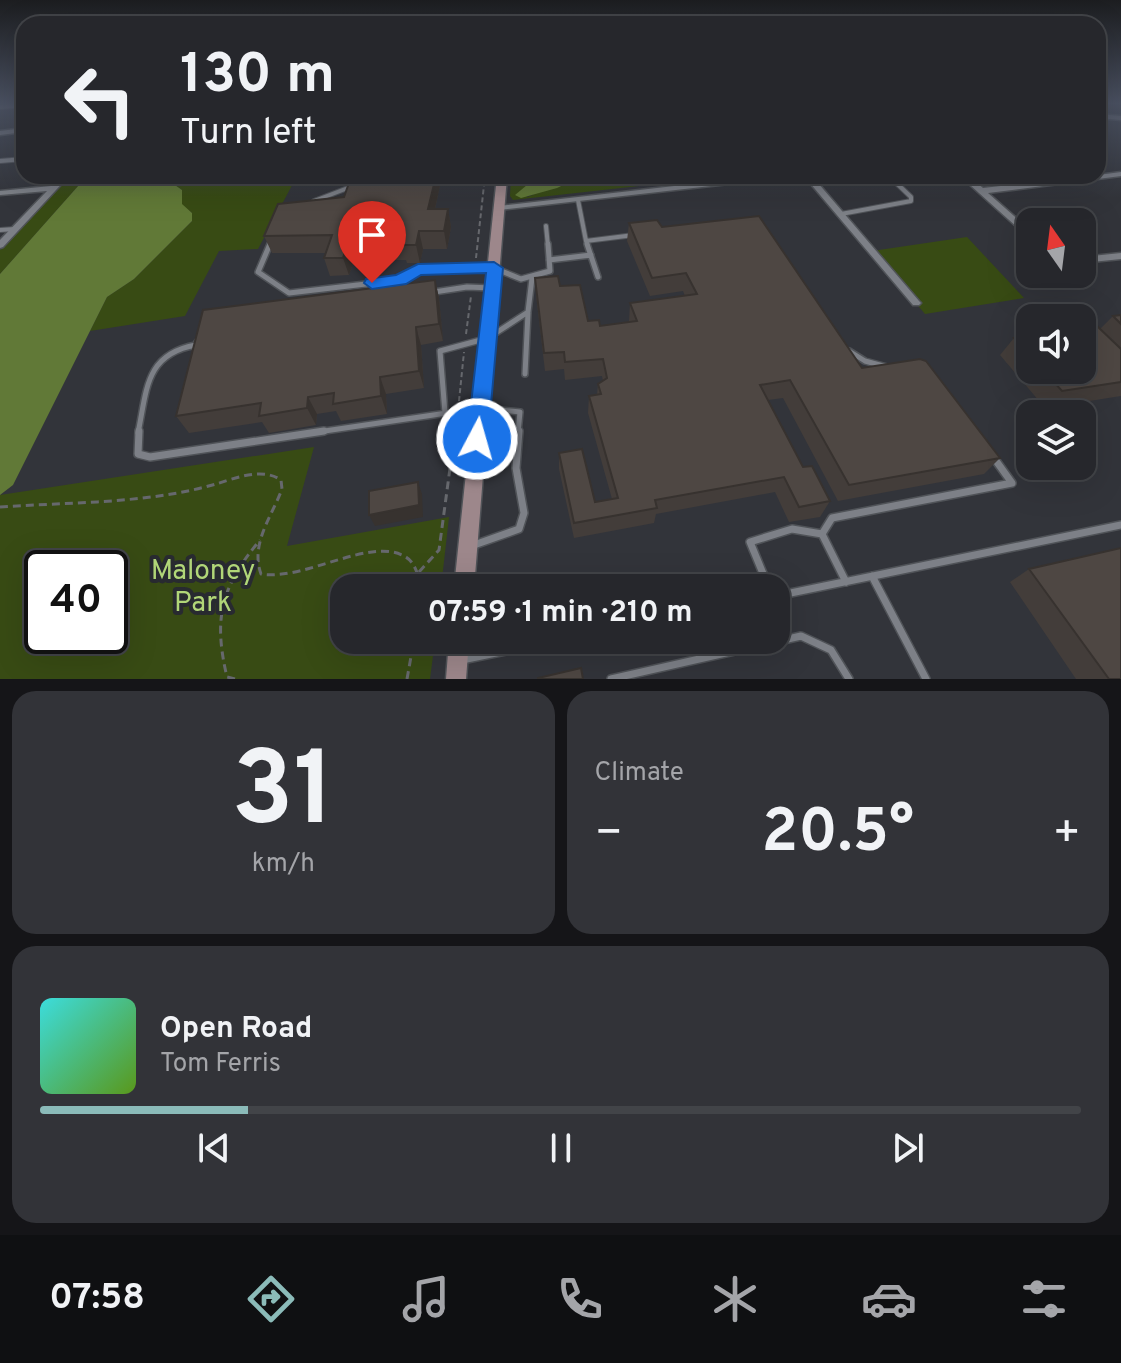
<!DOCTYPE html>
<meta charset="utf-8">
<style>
body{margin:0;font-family:Overpass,sans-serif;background:#323338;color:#f1f3f6;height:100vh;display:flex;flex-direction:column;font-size:30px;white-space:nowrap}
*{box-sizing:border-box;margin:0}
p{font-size:26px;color:#a4a5a9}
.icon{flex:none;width:44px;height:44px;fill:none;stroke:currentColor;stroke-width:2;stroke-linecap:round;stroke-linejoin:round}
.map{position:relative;height:679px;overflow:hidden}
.panel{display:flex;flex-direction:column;gap:12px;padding:12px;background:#151518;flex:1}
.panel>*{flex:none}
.guide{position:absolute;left:16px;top:16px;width:1090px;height:168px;border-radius:24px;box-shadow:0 8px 32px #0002,0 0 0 2px #424448;background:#26272c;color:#f1f3f6;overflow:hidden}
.needle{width:52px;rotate:346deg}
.fabs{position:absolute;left:1016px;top:208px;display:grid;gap:16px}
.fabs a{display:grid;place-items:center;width:80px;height:80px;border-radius:16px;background:#26272c;box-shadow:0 8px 32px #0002,0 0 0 2px #424448;font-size:40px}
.speed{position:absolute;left:24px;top:550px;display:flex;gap:16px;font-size:40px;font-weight:700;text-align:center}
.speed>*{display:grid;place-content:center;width:104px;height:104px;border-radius:50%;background:#26272c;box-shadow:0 8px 32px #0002,0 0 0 2px #424448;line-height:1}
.speed .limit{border:4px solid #111;border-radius:12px;background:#fff;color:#111}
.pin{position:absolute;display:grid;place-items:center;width:68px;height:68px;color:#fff;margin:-82px -34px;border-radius:50% 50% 50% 0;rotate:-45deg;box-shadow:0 0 8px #0007}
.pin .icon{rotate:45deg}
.me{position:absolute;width:88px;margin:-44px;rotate:6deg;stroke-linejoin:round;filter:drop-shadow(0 0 6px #0008)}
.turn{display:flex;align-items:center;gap:28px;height:168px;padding:0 32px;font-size:36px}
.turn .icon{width:104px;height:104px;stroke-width:2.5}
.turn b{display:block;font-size:56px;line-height:68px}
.big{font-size:60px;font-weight:700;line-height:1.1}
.panel .card{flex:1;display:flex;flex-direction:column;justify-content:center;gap:12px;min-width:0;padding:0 28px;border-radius:24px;background:#323338}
.panel .dial{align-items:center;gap:0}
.dial b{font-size:104px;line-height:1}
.song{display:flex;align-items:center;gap:24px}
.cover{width:96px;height:96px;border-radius:12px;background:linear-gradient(135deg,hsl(180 70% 55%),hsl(90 70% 35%))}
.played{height:8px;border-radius:4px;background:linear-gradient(90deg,#8bbbb9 20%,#424448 20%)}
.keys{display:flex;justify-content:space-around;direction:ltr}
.heat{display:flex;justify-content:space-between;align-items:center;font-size:44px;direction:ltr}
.panel .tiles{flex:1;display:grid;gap:12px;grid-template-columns:1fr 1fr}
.card:last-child{grid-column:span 2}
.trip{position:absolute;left:330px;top:574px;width:460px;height:80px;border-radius:24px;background:#26272c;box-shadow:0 8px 32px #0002,0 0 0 2px #424448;font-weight:700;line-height:80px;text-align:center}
.tabs{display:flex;height:128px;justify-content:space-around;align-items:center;background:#0f1012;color:#a4a5a9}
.tabs .icon{width:56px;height:56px}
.tabs .active{color:#8bbbb9}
.tabs b{font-size:36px;color:#f1f3f6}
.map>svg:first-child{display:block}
</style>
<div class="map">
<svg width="1121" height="679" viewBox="0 0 1121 679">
<rect width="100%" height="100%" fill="#32343a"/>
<path fill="#384b14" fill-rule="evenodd" d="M70 176H87L0 274V250Z
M162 176H297L258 249 219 251 185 316 90 331 107 297 134 279 192 221V213L182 205V190Z
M511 176H525L527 197 582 176H627L639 186 513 200 510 196Z
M967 237 1024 298 925 314 872 251Z
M314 447 287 546 449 517 441 588H344V640H435L430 679H0V495ZM42 568H110V636H42Z"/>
<path fill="#617937" d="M87 176H162L182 190V204L192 213V221L134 279 107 297 13 485 0 495V274Z
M525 176H582L557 188 521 198 515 195 527 185Z"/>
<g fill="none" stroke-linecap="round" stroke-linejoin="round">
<defs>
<path id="lane-far2" d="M0 107 24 105
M0 161 24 159
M481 176 499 182
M578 200 586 241 634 235
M314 201 353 186
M841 214 911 201V197L889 176
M546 226 548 246
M0 230 15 229
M586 241 588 246"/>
<path id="lane-far1" d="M270 244 258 272 289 293 400 280 418 269 494 268 521 279 550 271 548 244
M587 244 598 277
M549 260 591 255
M434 292 467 287 492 288
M849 351 865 361 887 367
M525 374 528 313
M445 413 440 351 488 338 528 312 532 278
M138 433C147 390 145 354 196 345L197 342
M311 433 481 408 520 412 518 433"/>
<path id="lane" d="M139 431 138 454 150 457 324 431
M474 545 519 529 524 513 516 468 519 431
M872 576 926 679
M846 582 822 534 832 518 1012 483 994 458
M769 588 750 542 792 529 822 534
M776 596 1121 525
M462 660 559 640
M611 679 801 636 831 650 849 679"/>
<path id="street" d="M1098 114 1121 116V120L1098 118Z
M24 128V132L0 135V131Z
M1121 172V176L988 193 1030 230V237L1027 236 960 176H969L983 188 1086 176H1098V175Z
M61 176H69L3 247 0 248V240L47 191 0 195V191L51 186Z
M762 176H786L782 178 499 210 495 208 499 206Z
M804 176H812L919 301 921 303 919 305H913Z
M1121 253V259L1082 263V257Z"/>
<path id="secondary" d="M497 176H507L474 588H454Z
M449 640H469L466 679H446Z"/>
</defs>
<use href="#lane-far2" stroke="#505358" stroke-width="6"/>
<use href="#lane-far1" stroke="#505358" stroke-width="8"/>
<use href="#lane" stroke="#505358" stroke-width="10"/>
<use href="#street" stroke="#505358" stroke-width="3"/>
<use href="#secondary" stroke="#505358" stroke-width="3"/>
<path stroke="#66686d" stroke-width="2" stroke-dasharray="5 3" stroke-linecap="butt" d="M476 258 484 185
M466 334 471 296
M459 401 464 352
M455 433 457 419"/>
<path stroke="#66686d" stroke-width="3" stroke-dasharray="8 5" stroke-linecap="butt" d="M0 507C71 502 147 504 216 484 236 478 262 467 281 480L282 489C272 516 250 544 261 574 305 581 369 537 404 556 416 562 418 576 421 588
M419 572 439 550 455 431
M235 679 227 677C213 618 221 587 260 540
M407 679 414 640"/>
<use href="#lane-far2" stroke="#7d8087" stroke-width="4"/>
<use href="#lane-far1" stroke="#7d8087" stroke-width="5"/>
<use href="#lane" stroke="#7d8087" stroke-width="7"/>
<use href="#street" fill="#7d8087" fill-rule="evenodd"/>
<use href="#secondary" fill="#9d878b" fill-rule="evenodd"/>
</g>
<path fill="#433d3a" d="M371 176H442L435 209H448L451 227 447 249H423L420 263H407L406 260H354L349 275 330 276 324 258 326 253H272L264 236 344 197 370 180Z
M629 223 662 227 862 368 1000 458 984 474 838 501 783 398 768 400 803 467 830 501 820 517 789 522 775 492 656 514 654 523 574 538 559 469V453L595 502 612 499 588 413 589 396 597 395 598 384 603 381 602 376 565 380 564 369 545 371 536 295 535 278 560 286 588 321 600 326 629 322 630 303 685 296 683 291 650 296 627 241Z
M435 280 439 298 443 341 421 345 424 388 386 394 387 414 341 421 336 411 317 414 316 425 269 433 262 422 189 433 176 416Z
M1121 315V396L1045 408 1000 355 1014 338 1030 336V370H1082L1100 329 1113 316Z
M1029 569 1121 679H1076L1010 582Z"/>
<path fill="#37322f" d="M436 176H442L431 227 428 209Z
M448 209 451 227 447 249 444 231Z
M419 231 423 249 420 263 416 245Z
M348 242 354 260 349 275 343 258Z
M435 280 439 298 443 341 439 324Z
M416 327 421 345 424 388 419 371Z
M380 377 386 394 387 414 381 396Z
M308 397 317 414 316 425 307 408Z
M418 482 422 494 423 517 375 526 369 515Z"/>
<path fill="#4e4743" stroke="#37322f" stroke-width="2" d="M371 176H436L428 209H448L444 231H419L416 245H402L403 242H348L343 258H324L332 235 264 236 278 204 344 197 350 180H370Z
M759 216 862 368 920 359 926 361 1000 458 849 485 790 380 760 385 803 467 812 466 830 501 799 507 784 477 655 500 657 508 574 523 559 453 582 449 595 502 618 498 589 396 601 394 598 384 607 378 603 359 565 362 564 352 544 353 535 278 558 276 560 286 580 285 588 321 599 320 600 326 637 321 630 303 697 294 686 273 652 278 629 223 657 220 662 227Z
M435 280 439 324 416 327 419 371 380 377 381 396 333 404 334 393 308 397 307 408 259 416 261 403 176 416 203 310Z
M1121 315V324L1113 316Z
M1097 326 1121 349V382L1062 391 1043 370H1082V328Z
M1030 336V355L1014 338Z
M418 482 419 505 369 515V491Z
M1121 548V679H1109L1029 569Z
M581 668 583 679H538V678Z"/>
<linearGradient id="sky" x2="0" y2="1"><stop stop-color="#1c1d20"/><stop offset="0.52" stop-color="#495060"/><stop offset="1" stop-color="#495060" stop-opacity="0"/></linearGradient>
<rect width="1121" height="198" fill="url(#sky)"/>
<path fill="#1a73e8" stroke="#114b97" stroke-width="2" d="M494 262 503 268 488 439 485 446 477 448 470 446 467 439 486 273 421 275 406 284 372 289 364 283 366 279 396 275 418 264Z"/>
<g text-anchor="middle" stroke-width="8" stroke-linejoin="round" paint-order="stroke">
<g font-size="28" fill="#b1d678" stroke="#282a30">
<text x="203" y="579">Maloney<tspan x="203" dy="32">Park</tspan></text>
</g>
</g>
</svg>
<div class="fabs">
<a><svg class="needle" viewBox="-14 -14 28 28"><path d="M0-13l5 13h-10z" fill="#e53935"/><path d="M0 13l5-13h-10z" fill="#a4a5a9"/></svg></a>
<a><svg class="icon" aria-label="sound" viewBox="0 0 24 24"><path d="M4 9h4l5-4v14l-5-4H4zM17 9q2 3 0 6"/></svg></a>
<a><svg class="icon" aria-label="layers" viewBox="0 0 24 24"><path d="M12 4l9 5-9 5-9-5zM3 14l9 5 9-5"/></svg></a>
</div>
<div class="speed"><div class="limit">40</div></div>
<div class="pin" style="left:372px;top:283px;background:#d93025"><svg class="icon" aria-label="arrive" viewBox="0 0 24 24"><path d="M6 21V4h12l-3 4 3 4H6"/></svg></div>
<svg class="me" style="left:477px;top:439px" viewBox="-20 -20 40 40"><circle r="17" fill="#1a73e8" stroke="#fff" stroke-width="3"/><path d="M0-11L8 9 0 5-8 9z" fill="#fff"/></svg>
<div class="trip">07:59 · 1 min · 210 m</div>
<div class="guide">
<div class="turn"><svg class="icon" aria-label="left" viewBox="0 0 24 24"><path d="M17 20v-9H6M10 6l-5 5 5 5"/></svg><div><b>130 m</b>Turn left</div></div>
</div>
</div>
<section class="panel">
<div class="tiles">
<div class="card dial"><b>31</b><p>km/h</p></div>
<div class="card"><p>Climate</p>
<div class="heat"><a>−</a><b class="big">20.5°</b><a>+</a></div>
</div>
<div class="card">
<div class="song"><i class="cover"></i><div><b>Open Road</b><p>Tom Ferris</p></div></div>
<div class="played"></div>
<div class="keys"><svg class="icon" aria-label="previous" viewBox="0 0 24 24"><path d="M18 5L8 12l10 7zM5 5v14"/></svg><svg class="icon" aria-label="pause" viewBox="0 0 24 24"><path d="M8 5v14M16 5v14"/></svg><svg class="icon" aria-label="next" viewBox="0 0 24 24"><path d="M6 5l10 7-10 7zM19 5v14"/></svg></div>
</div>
</div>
</section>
<nav class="tabs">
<b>07:58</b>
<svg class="icon active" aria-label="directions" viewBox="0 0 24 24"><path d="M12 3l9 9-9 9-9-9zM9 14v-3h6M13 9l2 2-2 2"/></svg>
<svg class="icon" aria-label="music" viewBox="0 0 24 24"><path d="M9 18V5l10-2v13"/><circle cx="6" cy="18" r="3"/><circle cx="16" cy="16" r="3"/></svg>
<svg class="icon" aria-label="phone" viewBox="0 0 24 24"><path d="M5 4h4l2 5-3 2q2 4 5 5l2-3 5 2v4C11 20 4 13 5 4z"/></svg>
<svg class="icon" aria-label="climate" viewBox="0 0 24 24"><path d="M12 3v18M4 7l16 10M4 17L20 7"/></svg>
<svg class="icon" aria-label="car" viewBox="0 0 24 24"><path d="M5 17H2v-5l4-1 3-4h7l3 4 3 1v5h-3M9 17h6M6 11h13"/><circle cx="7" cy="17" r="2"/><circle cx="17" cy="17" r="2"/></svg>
<svg class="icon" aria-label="filters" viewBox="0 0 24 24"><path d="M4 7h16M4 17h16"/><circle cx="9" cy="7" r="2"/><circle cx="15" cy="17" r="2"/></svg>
</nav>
